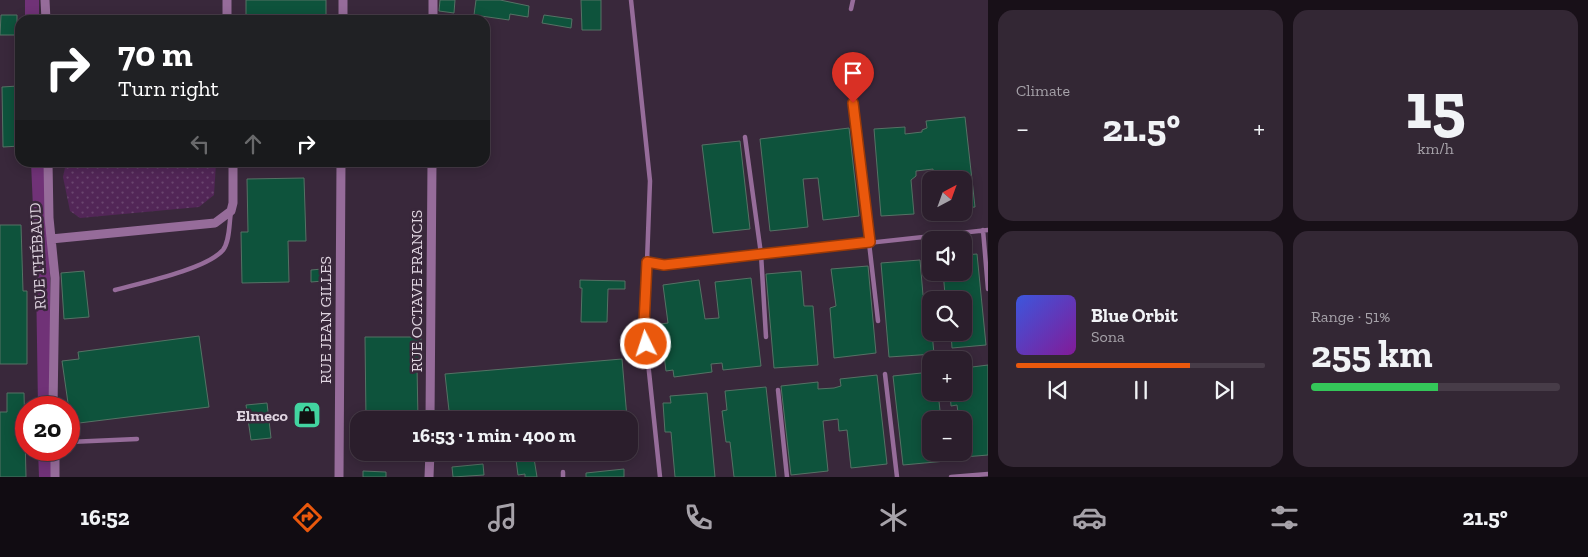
<!DOCTYPE html>
<meta charset="utf-8">
<style>
body{margin:0;font-family:"Zilla Slab",serif;background:#332734;color:#f1f3f6;height:100vh;display:flex;flex-direction:column;font-size:19px;white-space:nowrap}
*{box-sizing:border-box;margin:0}
p{font-size:16px;color:#a6a2a9}
.icon{flex:none;width:28px;height:28px;fill:none;stroke:currentColor;stroke-width:2;stroke-linecap:round;stroke-linejoin:round}
.map{position:relative;flex:1;overflow:hidden}
.sheet{display:flex;flex-direction:column;gap:10px;padding:10px;background:#181018;width:600px}
.sheet>*{flex:none}
.guide{position:absolute;left:15px;top:15px;width:475px;height:152px;border-radius:15px;box-shadow:0 2px 12px #0003,0 0 0 1px #473c48;background:#202124;color:#fff;overflow:hidden}
.needle{width:32px;rotate:41deg}
.fabs{position:absolute;left:922px;top:171px;display:grid;gap:10px}
.fabs a{display:grid;place-items:center;width:50px;height:50px;border-radius:10px;background:#2b1e2c;box-shadow:0 2px 12px #0003,0 0 0 1px #473c48;font-size:25px}
.speed{position:absolute;left:15px;top:396px;display:flex;gap:10px;font-size:25px;font-weight:700;text-align:center}
.speed>*{display:grid;place-content:center;width:65px;height:65px;border-radius:50%;background:#2b1e2c;box-shadow:0 2px 12px #0003,0 0 0 1px #473c48;line-height:1}
.speed .limit{border:8px solid #d22;background:#fff;color:#111}
.pin{position:absolute;display:grid;place-items:center;width:42px;height:42px;color:#fff;margin:-51px -21px;border-radius:50% 50% 50% 0;rotate:-45deg;box-shadow:0 0 5px #0007}
.pin .icon{rotate:45deg}
.me{position:absolute;width:55px;margin:-28px;rotate:356deg;stroke-linejoin:round;filter:drop-shadow(0 0 4px #0008)}
.turn{display:flex;align-items:center;gap:18px;height:105px;padding:0 20px;font-size:22px}
.turn .icon{width:65px;height:65px;stroke-width:2.5}
.turn b{display:block;font-size:35px;line-height:42px}
.lanes{display:flex;align-items:center;height:48px;padding:0 20px;background:#0003;justify-content:center;gap:25px;direction:ltr}
.lanes .off{opacity:.35}
.big{font-size:38px;font-weight:700;line-height:1.1}
.sheet .tile{flex:1;display:flex;flex-direction:column;justify-content:center;gap:8px;min-width:0;padding:0 18px;border-radius:15px;background:#332734}
.sheet .dial{align-items:center;gap:0}
.dial b{font-size:65px;line-height:1}
.song{display:flex;align-items:center;gap:15px}
.cover{width:60px;height:60px;border-radius:8px;background:linear-gradient(135deg,hsl(230 70% 55%),hsl(290 70% 35%))}
.played{height:5px;border-radius:2px;background:linear-gradient(90deg,#ea580c 70%,#473c48 70%)}
.keys{display:flex;justify-content:space-around;direction:ltr}
.heat{display:flex;justify-content:space-between;align-items:center;font-size:28px;direction:ltr}
.charge{height:8px;border-radius:4px;background:linear-gradient(90deg,#34c759 51%,#473c48 0)}
.sheet .tiles{flex:1;display:grid;gap:10px;grid-template-columns:repeat(2,1fr)}
.trip{position:absolute;left:350px;top:411px;width:288px;height:50px;border-radius:15px;background:#2b1e2c;box-shadow:0 2px 12px #0003,0 0 0 1px #473c48;font-weight:700;line-height:50px;text-align:center}
.tab-bar{display:flex;height:80px;justify-content:space-around;align-items:center;background:#110c12;color:#a6a2a9}
.tab-bar .icon{width:35px;height:35px}
.tab-bar .active{color:#ea580c}
.tab-bar b{font-size:22px;color:#f1f3f6}
main{display:flex;flex:1;min-height:0}
.map>svg:first-child{display:block}
</style>
<main>
<div class="map">
<svg width="988" height="477" viewBox="0 0 988 477">
<defs>
<pattern id="grass-dots" width="8" height="8" patternUnits="userSpaceOnUse" patternTransform="scale(1.25)"><rect width="8" height="8" fill="#522657"/><path d="M2 2h.1M6 6h.1" fill="none" stroke="#6a456f" stroke-width="1.8" stroke-linecap="round"/></pattern>
</defs>
<rect width="100%" height="100%" fill="#39283b"/>
<path fill="url(#grass-dots)" d="M66 163H216L214 195 199 207 80 218 70 211 63 177Z"/>
<g fill="none" stroke-linecap="round" stroke-linejoin="round">
<path stroke="#703277" stroke-width="14" d="M32 0V20
M38 162 43 277 45 408
M45 450 46 477"/>
</g>
<path fill="#0e533c" stroke="#557265" d="M246 0H326V20H246Z
M440 0H455L454 13 439 11Z
M476 0H500L529 6 528 17 510 14 509 20 474 15Z
M581 0H601V30H582Z
M1 15H17V35H0Z
M544 15 572 19 571 28 542 23Z
M18 86 20 146 3 147 2 87Z
M965 117 975 207 964 208V180H934L933 169 916 171V176L911 180 914 214 881 216 874 129 905 127V134L922 132V130L927 128 926 121Z
M849 128 859 216 823 220 818 178 803 179 808 227 770 231 760 139Z
M740 141 750 229 713 233 702 145Z
M304 178 306 241H288L289 282 242 283 241 232H248L247 179Z
M0 225H21L23 291H27V364H0Z
M977 254 986 345 952 348 951 332H964V300H929L934 354 889 357 881 263 920 260 923 295 928 297 945 294 943 272H964V255Z
M868 266 876 353 834 358 830 308 836 306 831 269Z
M322 269 323 281 311 282V270Z
M84 271 89 317 64 319 61 273Z
M801 271 804 306H813L818 365 774 368 766 274Z
M751 278 761 366 723 370 722 363 711 364 712 372 674 377 673 370 666 371 660 324 668 323 663 285 699 280 705 319 719 318 715 282Z
M580 280 625 281V289H608L607 322H581L582 288H580Z
M199 336 209 407 71 424 62 361 79 359 78 352Z
M365 337H421L420 366H417L418 420H366Z
M622 359 627 418H624V420H450L445 374Z
M988 365V455L964 457V420H959L957 405 951 406 950 392H964V368Z
M931 372V392H938L941 420H931V452H945L946 461 903 465 893 376Z
M877 375 887 464 851 468 847 430 839 431 838 419 823 421 828 471 791 475 781 386 818 382V389L834 388 841 386 840 379Z
M766 387 776 477H734L730 442H726L722 411 727 410 725 391Z
M7 393H24L26 477H0V412H7Z
M707 393 715 477H675L671 432H665L663 403H671L670 396Z
M267 403 271 438 251 440 246 405Z
M629 424H633L635 442 629 443Z
M515 452H533L537 477H525V474L518 475Z
M483 464 484 475 453 477 452 467Z
M624 469V477H586V473Z
M363 471 386 472V477H363Z"/>
<g fill="none" stroke-linecap="round" stroke-linejoin="round">
<path stroke="#966c9a" stroke-width="4.5" d="M631 0 650 181 647 262
M851 9 853 0
M853 103 878 321
M745 137 761 254 766 337
M983 230 988 289
M115 290C141 283 207 269 223 250 230 241 229 223 231 212
M885 374 897 477
M778 390 787 477
M69 442 137 439
M563 472V477
M660 477 644 324 647 262 664 265 988 230
M951 477 988 474"/>
<path stroke="#966c9a" stroke-width="9" d="M45 0 46 20
M227 0V20
M343 20V0
M433 20V0
M48 162 49 218 55 278 53 408
M51 239 215 223 231 211 233 203V162
M430 420 432 162
M55 450V477
M339 477 341 162
M429 477 430 452"/>
</g>
<g fill="none" stroke-linecap="round" stroke-linejoin="round">
<defs>
<path id="route" d="M646 344 644 324 647 262 664 265 870 242 853 103"/>
</defs>
<use href="#route" stroke="#983908" stroke-width="12"/>
<use href="#route" stroke="#ea580c" stroke-width="9"/>
</g>
<defs>
<symbol id="shop-square" viewBox="-11 -11 22 22"><rect x="-9" y="-9" width="18" height="18" rx="4" fill="#42d4a0" stroke="#39283b"/><path d="M-5-2.5h2.3a2.7 3.5 0 0 1 5.4 0H5L5.5 6h-11ZM-1.5-2.5h3a1.5 2.3 0 0 0-3 0Z" fill="#111"/></symbol>
</defs>
<g fill-rule="evenodd">
<use href="#shop-square" x="291" y="399" width="32" height="32"/>
</g>
<g text-anchor="middle" stroke-width="5" stroke-linejoin="round" paint-order="stroke">
<g font-size="16" fill="#dfd4e0" stroke="#39283b">
<text transform="translate(37 256) rotate(-93)" y="6">RUE THÉBAUD</text>
<text transform="translate(416 291) rotate(-90)" y="6">RUE OCTAVE FRANCIS</text>
<text transform="translate(325 320) rotate(-90)" y="6">RUE JEAN GILLES</text>
</g>
<g font-size="16" font-weight="bold" fill="#dfd4e0" stroke="#39283b" text-anchor="end">
<text x="288" y="421">Elmeco</text>
</g>
</g>
</svg>
<div class="fabs">
<a><svg class="needle" viewBox="-14 -14 28 28"><path d="M0-13l5 13h-10z" fill="#e53935"/><path d="M0 13l5-13h-10z" fill="#a6a2a9"/></svg></a>
<a><svg class="icon" aria-label="sound" viewBox="0 0 24 24"><path d="M4 9h4l5-4v14l-5-4H4zM17 9q2 3 0 6"/></svg></a>
<a><svg class="icon" aria-label="search" viewBox="0 0 24 24"><circle cx="10" cy="10" r="6"/><path d="M15 15l6 6"/></svg></a>
<a>+</a>
<a>−</a>
</div>
<div class="speed"><div class="limit">20</div></div>
<div class="pin" style="left:853px;top:103px;background:#d93025"><svg class="icon" aria-label="arrive" viewBox="0 0 24 24"><path d="M6 21V4h12l-3 4 3 4H6"/></svg></div>
<svg class="me" style="left:646px;top:344px" viewBox="-20 -20 40 40"><circle r="17" fill="#ea580c" stroke="#fff" stroke-width="3"/><path d="M0-11L8 9 0 5-8 9z" fill="#fff"/></svg>
<div class="trip">16:53 · 1 min · 400 m</div>
<div class="guide">
<div class="turn"><svg class="icon" aria-label="right" viewBox="0 0 24 24"><path d="M7 20v-9h11M14 6l5 5-5 5"/></svg><div><b>70 m</b>Turn right</div></div>
<div class="lanes"><svg class="icon off" aria-label="left" viewBox="0 0 24 24"><path d="M17 20v-9H6M10 6l-5 5 5 5"/></svg><svg class="icon off" aria-label="ahead" viewBox="0 0 24 24"><path d="M12 20V5M6 11l6-6 6 6"/></svg><svg class="icon" aria-label="right" viewBox="0 0 24 24"><path d="M7 20v-9h11M14 6l5 5-5 5"/></svg></div>
</div>
</div>
<section class="sheet">
<div class="tiles">
<div class="tile"><p>Climate</p>
<div class="heat"><a>−</a><b class="big">21.5°</b><a>+</a></div>
</div>
<div class="tile dial"><b>15</b><p>km/h</p></div>
<div class="tile">
<div class="song"><i class="cover"></i><div><b>Blue Orbit</b><p>Sona</p></div></div>
<div class="played"></div>
<div class="keys"><svg class="icon" aria-label="previous" viewBox="0 0 24 24"><path d="M18 5L8 12l10 7zM5 5v14"/></svg><svg class="icon" aria-label="pause" viewBox="0 0 24 24"><path d="M8 5v14M16 5v14"/></svg><svg class="icon" aria-label="next" viewBox="0 0 24 24"><path d="M6 5l10 7-10 7zM19 5v14"/></svg></div>
</div>
<div class="tile"><p>Range · 51%</p><b class="big">255 km</b><div class="charge"></div></div>
</div>
</section>
</main>
<nav class="tab-bar">
<b>16:52</b>
<svg class="icon active" aria-label="directions" viewBox="0 0 24 24"><path d="M12 3l9 9-9 9-9-9zM9 14v-3h6M13 9l2 2-2 2"/></svg>
<svg class="icon" aria-label="music" viewBox="0 0 24 24"><path d="M9 18V5l10-2v13"/><circle cx="6" cy="18" r="3"/><circle cx="16" cy="16" r="3"/></svg>
<svg class="icon" aria-label="phone" viewBox="0 0 24 24"><path d="M5 4h4l2 5-3 2q2 4 5 5l2-3 5 2v4C11 20 4 13 5 4z"/></svg>
<svg class="icon" aria-label="climate" viewBox="0 0 24 24"><path d="M12 3v18M4 7l16 10M4 17L20 7"/></svg>
<svg class="icon" aria-label="car" viewBox="0 0 24 24"><path d="M5 17H2v-5l4-1 3-4h7l3 4 3 1v5h-3M9 17h6M6 11h13"/><circle cx="7" cy="17" r="2"/><circle cx="17" cy="17" r="2"/></svg>
<svg class="icon" aria-label="filters" viewBox="0 0 24 24"><path d="M4 7h16M4 17h16"/><circle cx="9" cy="7" r="2"/><circle cx="15" cy="17" r="2"/></svg>
<b>21.5°</b>
</nav>
